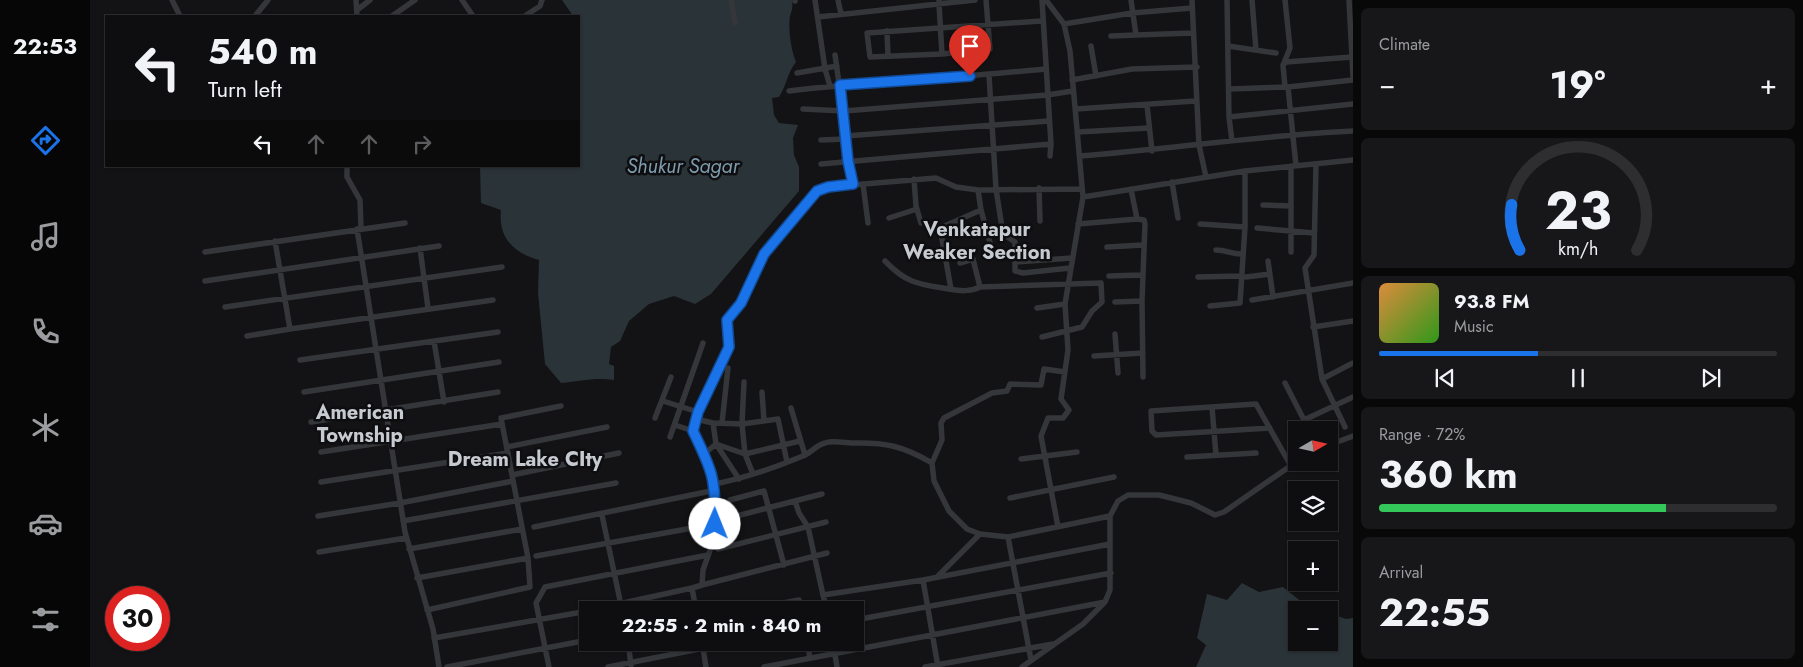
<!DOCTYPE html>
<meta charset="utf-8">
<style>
body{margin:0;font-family:Jost,sans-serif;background:#171719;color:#f1f3f6;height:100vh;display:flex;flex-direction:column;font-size:19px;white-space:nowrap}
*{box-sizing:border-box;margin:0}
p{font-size:16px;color:#9b9c9f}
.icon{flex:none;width:28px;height:28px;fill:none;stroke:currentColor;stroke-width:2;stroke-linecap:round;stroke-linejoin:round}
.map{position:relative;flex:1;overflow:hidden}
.details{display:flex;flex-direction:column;gap:8px;padding:8px;background:#080809;width:450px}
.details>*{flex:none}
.banner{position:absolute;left:15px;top:15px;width:475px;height:152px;border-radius:0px;box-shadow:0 1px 4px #0004,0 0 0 1px #2e2e30;background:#0e0e10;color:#f1f3f6;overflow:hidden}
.needle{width:32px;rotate:81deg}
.tools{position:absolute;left:1198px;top:421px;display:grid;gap:10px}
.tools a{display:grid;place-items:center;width:50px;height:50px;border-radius:0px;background:#0e0e10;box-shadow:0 1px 4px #0004,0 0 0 1px #2e2e30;font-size:25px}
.speed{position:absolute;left:15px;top:586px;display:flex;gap:10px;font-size:25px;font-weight:700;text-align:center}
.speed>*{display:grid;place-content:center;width:65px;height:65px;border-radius:50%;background:#0e0e10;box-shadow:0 1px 4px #0004,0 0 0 1px #2e2e30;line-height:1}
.speed .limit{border:8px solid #d22;background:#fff;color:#111}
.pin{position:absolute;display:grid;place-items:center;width:42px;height:42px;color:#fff;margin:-51px -21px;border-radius:50% 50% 50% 0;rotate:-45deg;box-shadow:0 0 5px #0007}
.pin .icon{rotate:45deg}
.me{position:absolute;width:55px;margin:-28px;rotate:1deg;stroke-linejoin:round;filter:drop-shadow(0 0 4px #0008)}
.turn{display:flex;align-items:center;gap:18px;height:105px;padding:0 20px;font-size:22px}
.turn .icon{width:65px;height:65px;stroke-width:2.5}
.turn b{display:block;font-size:35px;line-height:42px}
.lanes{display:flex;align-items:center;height:48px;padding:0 20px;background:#0003;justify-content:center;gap:25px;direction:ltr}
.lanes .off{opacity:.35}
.big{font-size:38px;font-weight:700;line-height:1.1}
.details .card{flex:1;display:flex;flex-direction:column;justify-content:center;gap:8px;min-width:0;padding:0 18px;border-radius:8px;background:#171719}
.details .dial{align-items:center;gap:0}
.dial svg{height:130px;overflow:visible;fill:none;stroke:#2e2e30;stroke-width:7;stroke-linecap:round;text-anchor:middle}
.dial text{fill:#f1f3f6;stroke:none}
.song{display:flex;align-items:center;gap:15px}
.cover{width:60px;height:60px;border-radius:8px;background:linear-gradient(135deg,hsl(30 70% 55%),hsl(110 70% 35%))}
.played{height:5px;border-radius:2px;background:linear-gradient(90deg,#1a73e8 40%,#2e2e30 40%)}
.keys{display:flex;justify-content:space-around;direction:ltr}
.heat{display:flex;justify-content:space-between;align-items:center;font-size:28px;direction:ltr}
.charge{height:8px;border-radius:4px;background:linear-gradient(90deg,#34c759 72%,#2e2e30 0)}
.trip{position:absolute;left:489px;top:601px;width:285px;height:50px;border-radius:0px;background:#0e0e10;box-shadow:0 1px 4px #0004,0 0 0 1px #2e2e30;font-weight:700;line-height:50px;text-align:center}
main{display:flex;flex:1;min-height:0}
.menu{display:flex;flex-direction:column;width:90px;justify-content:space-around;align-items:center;background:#060606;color:#9b9c9f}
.menu .icon{width:35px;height:35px}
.menu .current{color:#1a73e8}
.menu b{font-size:22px;color:#f1f3f6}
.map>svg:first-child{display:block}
</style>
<main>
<nav class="menu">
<b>22:53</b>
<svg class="icon current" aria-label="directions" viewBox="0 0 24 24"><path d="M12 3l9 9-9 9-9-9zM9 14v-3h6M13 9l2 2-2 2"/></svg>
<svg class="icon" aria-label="music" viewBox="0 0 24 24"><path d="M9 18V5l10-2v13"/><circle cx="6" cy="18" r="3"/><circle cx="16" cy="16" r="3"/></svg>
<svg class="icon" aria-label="phone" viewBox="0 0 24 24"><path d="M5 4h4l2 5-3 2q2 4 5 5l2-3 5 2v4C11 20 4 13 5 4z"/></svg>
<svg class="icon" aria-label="climate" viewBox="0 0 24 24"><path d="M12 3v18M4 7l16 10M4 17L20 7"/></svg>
<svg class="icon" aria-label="car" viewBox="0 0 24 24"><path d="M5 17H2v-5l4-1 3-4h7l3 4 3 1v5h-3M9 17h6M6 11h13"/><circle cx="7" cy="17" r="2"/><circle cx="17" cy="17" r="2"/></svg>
<svg class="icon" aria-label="filters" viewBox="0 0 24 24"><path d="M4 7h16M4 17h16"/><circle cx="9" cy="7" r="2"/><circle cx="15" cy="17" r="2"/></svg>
</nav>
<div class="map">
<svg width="1263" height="667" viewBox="0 0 1263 667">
<rect width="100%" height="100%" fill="#131315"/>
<path fill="#2a3338" d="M472 0H702C703 7 702 10 700 16 698 29 701 49 706 62 697 73 697 85 689 97L682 98 684 115 689 123 708 125 703 138 704 155 709 167V191L621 294 605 304 584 296 559 304 539 321 530 341 521 347 519 364 524 366V380C506 377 490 381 471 383L455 364 448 293 449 260C423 253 408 237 411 210L391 203 390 166H489V16H483Z
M1152 583 1169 592 1193 587 1218 607 1228 610H1206V642H1239V613L1256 619 1263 618V667H1106L1116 645 1107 638 1117 594 1137 600Z"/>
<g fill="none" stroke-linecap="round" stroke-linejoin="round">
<path stroke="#34363a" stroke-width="5.5" d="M82 0 90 16
M266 0 267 16
M372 0 383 16
M641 0 645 23
M705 0V1
M725 0 735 69 740 86
M748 0 751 14
M849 0V4L852 54 780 57 777 33 951 21
M952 0 961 144 960 156
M956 0 974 24 980 51 993 197 975 304 978 350 971 399 979 410 973 418H958L951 436 968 527
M1102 0 1109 145 1116 177
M1137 0 1139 117 1142 141
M1162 0 1166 50
M1259 0 1263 76
M267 10 280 0
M165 16 178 0
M302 16 325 0
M435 16 450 6 452 0
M728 17 885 0
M974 24 1042 13 1102 8
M797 31 798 56
M1046 35 1103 33
M1021 36 1046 35 1041 0
M1001 46 1006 76
M1138 46 1186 53
M852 54 900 49 896 0
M745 55 763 184
M1194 63 1200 48 1195 0
M707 73 747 66
M899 75 906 189 913 234 925 242V271L933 273 980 268
M982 80 1042 69 1107 67
M1195 87 1193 65 1196 62 1262 57
M1198 87 1206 166
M1139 89 1198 87 1263 80
M699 91C784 81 869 78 955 69
M1057 105 1062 151
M713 109 754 111 957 95 983 91
M986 109 1105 101
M1139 117 1263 104
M988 132 1059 128
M755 136 959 121
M731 140 756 139
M990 156C1081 149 1172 135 1263 131
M731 164 961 144
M1226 164 1224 255 1215 268 1232 379 1255 427
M257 166V177L270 200 271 228
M824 179 826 206 831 223
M1082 182 1088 218
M773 184 778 223
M949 188 950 221
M993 197 1155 171 1263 160
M1173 205 1201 206
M891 210 901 246
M799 218 827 209
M988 224 1047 219 1041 189
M1110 224 1155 227
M1167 228 1224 233
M267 229 315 532 343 629 349 667
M185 241 200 329 403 300
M1017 247 1053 245
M330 248 338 308
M1126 250C1137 250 1143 255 1153 254
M115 252 315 223
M1201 252V166
M795 261C817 284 829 284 859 289 870 291 880 292 890 287L1011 283 1012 302 1002 311 992 327 952 337
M1178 261 1183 297
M925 262 982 258
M870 263 883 259 890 287
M1019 276 1052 275
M1108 277 1151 276
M1156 277 1180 274
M115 281 349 246
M861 289 850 228 891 210 888 190
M1162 300 1263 283
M1052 301 1053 377
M1025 302 1052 301 1055 224 1054 220 1047 219
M1120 306 1150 303 1155 227V171
M135 307 412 267
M947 308 975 304
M1223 327 1263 321
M1025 334 1028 373
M157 336 200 329
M344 341 354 402
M1004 356 1053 353
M210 360 408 332
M975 372 954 369 951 385 920 384 917 391 902 393 854 418 851 423 852 440 842 463 844 481 859 511 877 529 890 534 918 537 1020 516
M1232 379 1263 363
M654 382 652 424 688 419 697 462
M1195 383 1214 420 1263 397
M214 392 409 362
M672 392 674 421
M573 401 608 412
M1122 407 1126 455
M701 408 715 455
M565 418 581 377
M606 419 623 423 652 424 655 454 663 474
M221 422 408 392
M623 423 626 444 649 479
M632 423 638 368
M585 425 603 431
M1180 428 1066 435 1062 431 1061 411 1166 404 1201 466
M580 437 613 343
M1239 445 1263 436
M417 447 517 427
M231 452 412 424
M614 454 626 444 655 454 710 441
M1097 457 1166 453
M931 459 987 452
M422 475 529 453
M231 482 418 453
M625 484C655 478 684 468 713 456 721 453 726 445 735 443 744 440 753 443 762 443 795 442 813 446 842 463
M920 498 1024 477
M640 500 674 491 694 565
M705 501 709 513 718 527 733 595
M512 515 532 610
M228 516 310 503 423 481
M635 519 732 494
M313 521 526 483
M444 527 626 490
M918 537 941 660
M319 549 432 529
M628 549 736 522
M229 552 316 538
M446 556 625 524
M847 577 890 534
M327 578 438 558
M833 580 848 667
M612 585 737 553
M337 610 440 587 438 558 411 418 471 406
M501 610 602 588
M606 610 602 588 612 585 613 570 624 539 626 490 621 468 603 431 608 412 639 347 637 320 651 303 678 248 718 200 727 191 738 187 846 178 866 187 888 190 992 189
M657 610 709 600 711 610
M737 610 733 595 833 580 1020 544
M765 620 1021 573
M344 638 498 611
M538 642 541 665
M612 642 616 667
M717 642 720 658
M743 642 747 667
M357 667 498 640
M459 667 446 603 455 587 618 555
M518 667 645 642
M674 667 1015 602
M835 667 963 644
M932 667 993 624 1015 602 1020 590V516L1028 501 1038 495H1069L1101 503 1125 515 1134 512 1206 462"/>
</g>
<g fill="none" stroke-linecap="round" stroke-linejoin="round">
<defs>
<path id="route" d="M625 524C626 479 622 470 603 431L608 412 639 347 637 320 651 303 674 254 727 191 738 187 763 184 758 161 750 85 880 76"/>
</defs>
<use href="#route" stroke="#114b97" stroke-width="12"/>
<use href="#route" stroke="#1a73e8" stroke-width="9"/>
</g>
<g text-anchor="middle" stroke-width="5" stroke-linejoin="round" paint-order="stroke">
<g font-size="20" font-style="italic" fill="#7e9cae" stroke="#0e0e10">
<text x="593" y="173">Shukur Sagar</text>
</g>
<g font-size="20" font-weight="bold" fill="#c6cad1" stroke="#0e0e10">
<text x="887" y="236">Venkatapur<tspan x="887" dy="23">Weaker Section</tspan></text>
<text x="270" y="419">American<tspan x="270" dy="23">Township</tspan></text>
<text x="435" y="466">Dream Lake CIty</text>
</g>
</g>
</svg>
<div class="tools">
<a><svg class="needle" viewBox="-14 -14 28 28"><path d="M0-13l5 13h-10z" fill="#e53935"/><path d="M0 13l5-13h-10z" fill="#9b9c9f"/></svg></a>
<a><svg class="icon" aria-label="layers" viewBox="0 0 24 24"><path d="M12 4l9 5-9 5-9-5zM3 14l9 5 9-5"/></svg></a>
<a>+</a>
<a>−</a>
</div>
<div class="speed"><div class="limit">30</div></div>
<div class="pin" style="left:880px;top:76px;background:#d93025"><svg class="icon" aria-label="arrive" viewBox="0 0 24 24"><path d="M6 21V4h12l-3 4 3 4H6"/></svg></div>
<svg class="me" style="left:625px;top:524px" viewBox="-20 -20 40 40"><circle r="19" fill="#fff"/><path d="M0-13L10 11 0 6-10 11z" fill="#1a73e8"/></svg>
<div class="trip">22:55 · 2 min · 840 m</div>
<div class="banner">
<div class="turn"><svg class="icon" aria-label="left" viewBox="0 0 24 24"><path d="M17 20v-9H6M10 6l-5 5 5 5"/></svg><div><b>540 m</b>Turn left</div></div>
<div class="lanes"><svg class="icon" aria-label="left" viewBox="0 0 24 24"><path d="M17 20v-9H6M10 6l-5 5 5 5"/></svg><svg class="icon off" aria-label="ahead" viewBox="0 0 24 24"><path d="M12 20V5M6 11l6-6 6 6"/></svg><svg class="icon off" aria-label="ahead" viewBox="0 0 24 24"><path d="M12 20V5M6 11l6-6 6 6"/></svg><svg class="icon off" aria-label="right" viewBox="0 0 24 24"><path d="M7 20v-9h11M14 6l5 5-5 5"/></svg></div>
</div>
</div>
<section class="details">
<div class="card"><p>Climate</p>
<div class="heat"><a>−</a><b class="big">19°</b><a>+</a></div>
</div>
<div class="card dial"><svg viewBox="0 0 100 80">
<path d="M14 69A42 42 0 1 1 86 69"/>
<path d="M14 69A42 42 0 0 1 9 41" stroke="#1a73e8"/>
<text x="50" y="56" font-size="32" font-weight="700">23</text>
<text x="50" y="72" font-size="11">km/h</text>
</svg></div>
<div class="card">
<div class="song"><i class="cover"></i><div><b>93.8 FM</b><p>Music</p></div></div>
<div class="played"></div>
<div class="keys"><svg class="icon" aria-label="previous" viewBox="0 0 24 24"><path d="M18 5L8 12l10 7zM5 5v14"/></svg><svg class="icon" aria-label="pause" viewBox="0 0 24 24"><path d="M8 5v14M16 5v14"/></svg><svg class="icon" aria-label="next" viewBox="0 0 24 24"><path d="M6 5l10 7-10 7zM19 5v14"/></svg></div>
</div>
<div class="card"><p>Range · 72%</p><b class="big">360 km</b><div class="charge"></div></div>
<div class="card"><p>Arrival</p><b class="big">22:55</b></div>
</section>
</main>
